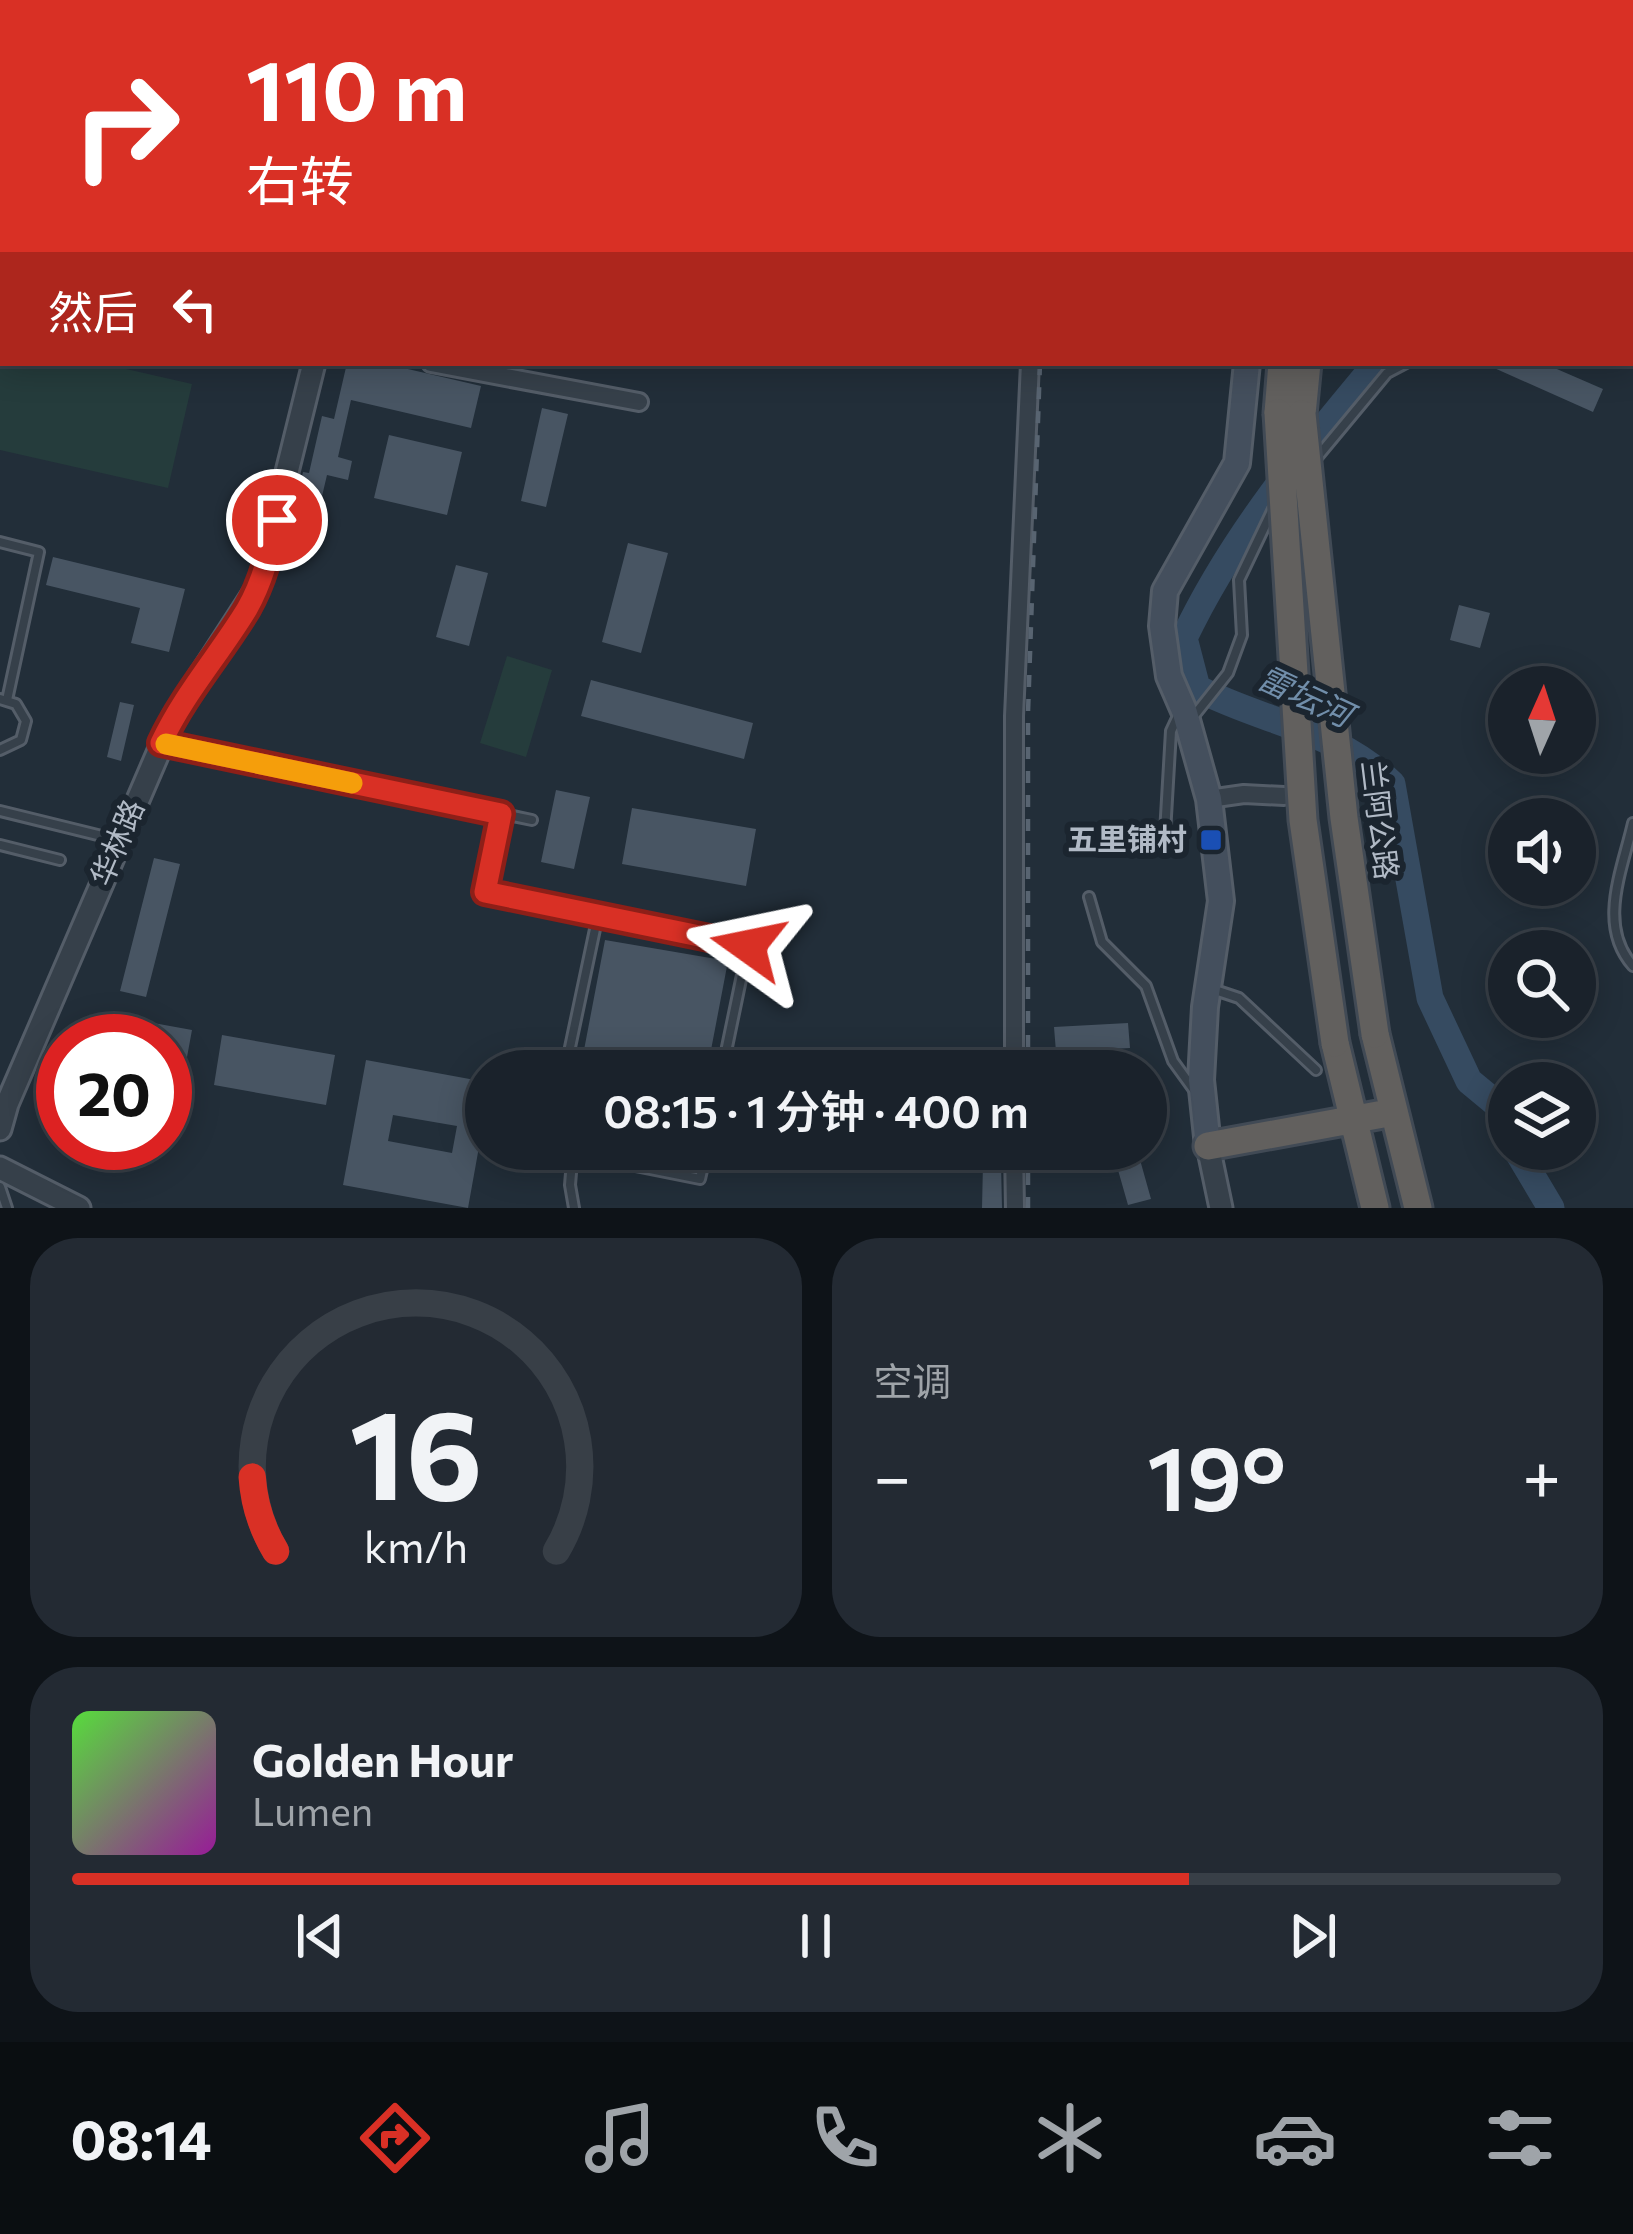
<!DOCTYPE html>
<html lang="zh">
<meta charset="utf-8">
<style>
body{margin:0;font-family:Commissioner,"Noto Sans SC",sans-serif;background:#232a33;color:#f1f3f6;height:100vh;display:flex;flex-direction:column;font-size:45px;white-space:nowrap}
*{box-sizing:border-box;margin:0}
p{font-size:39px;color:#9fa4a9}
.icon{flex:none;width:66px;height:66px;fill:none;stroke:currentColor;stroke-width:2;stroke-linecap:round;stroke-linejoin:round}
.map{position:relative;height:1208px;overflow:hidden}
.details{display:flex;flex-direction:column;gap:30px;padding:30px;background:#0e1318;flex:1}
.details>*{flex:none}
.top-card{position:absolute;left:0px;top:0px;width:1635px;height:366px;box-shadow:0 6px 30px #0003,0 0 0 3px #383f47;background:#d93025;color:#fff;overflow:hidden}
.needle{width:78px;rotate:3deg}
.controls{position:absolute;left:1488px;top:666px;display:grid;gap:24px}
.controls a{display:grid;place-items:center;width:108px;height:108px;border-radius:50%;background:#1a222b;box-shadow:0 6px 30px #0003,0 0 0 3px #383f47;font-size:60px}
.speed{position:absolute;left:36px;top:1014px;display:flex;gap:24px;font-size:60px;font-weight:700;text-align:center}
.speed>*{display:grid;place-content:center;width:156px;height:156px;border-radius:50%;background:#1a222b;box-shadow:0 6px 30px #0003,0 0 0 3px #383f47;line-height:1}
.speed .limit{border:18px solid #d22;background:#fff;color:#111}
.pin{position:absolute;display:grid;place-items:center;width:102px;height:102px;color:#fff;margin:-51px;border:6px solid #fff;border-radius:50%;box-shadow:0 3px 12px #0007}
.me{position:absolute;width:132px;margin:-66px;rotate:282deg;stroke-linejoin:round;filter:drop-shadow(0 0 9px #0008)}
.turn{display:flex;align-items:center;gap:42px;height:252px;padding:0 48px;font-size:54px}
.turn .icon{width:156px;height:156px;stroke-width:2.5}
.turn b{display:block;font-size:84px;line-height:102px}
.then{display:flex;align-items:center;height:114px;padding:0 48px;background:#0003;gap:24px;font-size:45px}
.big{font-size:90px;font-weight:600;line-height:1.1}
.details .widget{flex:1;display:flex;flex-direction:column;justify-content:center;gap:18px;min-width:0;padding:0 42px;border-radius:48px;background:#232a33}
.details .dial{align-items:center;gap:0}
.dial svg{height:312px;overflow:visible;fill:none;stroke:#383f47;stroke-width:7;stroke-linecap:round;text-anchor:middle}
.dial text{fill:#f1f3f6;stroke:none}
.song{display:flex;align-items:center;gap:36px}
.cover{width:144px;height:144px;border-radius:18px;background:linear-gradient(135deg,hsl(110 70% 55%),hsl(300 70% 35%))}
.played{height:12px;border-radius:6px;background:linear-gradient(90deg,#d93025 75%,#383f47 75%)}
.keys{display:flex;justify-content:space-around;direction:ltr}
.heat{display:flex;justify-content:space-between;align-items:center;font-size:66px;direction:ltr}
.details .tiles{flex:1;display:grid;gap:30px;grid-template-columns:1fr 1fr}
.widget:last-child{grid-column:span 2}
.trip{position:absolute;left:465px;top:1050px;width:702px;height:120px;border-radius:60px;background:#1a222b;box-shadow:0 6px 30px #0003,0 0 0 3px #383f47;font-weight:600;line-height:120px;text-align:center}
.tabs{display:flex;height:192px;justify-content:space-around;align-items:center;background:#0a0e11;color:#9fa4a9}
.tabs .icon{width:84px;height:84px}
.tabs .selected{color:#d93025}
.tabs b{font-size:54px;color:#f1f3f6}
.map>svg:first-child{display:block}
</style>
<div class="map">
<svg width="1633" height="1208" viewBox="0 0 1633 1208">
<rect width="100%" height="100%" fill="#222e39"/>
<path fill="#253c3c" d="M0 340 3 363H100L192 384 168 488 0 450Z
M507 656 552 670 526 757 480 743Z"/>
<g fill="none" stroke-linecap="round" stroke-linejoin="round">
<path stroke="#364b61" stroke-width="27" d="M1510 0 1513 3
M1377 363C1304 450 1233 535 1184 638L1197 688C1264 723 1336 729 1392 784L1430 998 1469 1081 1504 1110 1509 1128
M1516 1149 1551 1208"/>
</g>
<path fill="#485563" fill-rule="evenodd" d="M347 363H382L481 386 471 428 351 400 338 457 352 461 348 480 327 475 315 526 292 520 303 472 309 473 322 416 334 419Z
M1483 363H1543L1603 389 1593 412Z
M542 408 568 414 546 507 521 501Z
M389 435 462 452 447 515 374 498Z
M628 543 668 553 641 653 602 642Z
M53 557 185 589 169 652 131 643 140 608 46 585Z
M456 565 488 573 469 646 436 637Z
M1459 605 1490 613 1480 648 1450 640Z
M591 680 753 723 744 759 581 716Z
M120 702 134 705 121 761 107 757Z
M556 790 590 797 574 869 541 862Z
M632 808 756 829 746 886 622 864Z
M154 858 180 864 146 997 120 991Z
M605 940 728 961 707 1071H580Z
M148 1022 192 1030 180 1095 165 1092V1041H144Z
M1128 1023 1130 1048 1109 1049 1115 1071H1091L1085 1050 1056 1052 1054 1027Z
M222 1035 335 1055 326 1105 214 1085Z
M366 1060 486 1082V1108L468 1208 343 1185ZM393 1115 457 1126 452 1153 388 1141Z
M1112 1149H1137L1151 1199 1128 1205Z
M983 1163H1001L1002 1208H982Z"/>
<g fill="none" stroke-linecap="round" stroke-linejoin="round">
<defs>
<path id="service" d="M1137 0 1139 3
M1603 0 1604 3
M177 3 178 0
M1632 167 1633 169
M1632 218 1633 217
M1314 461 1387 373 1406 363
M0 542 39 552 7 700
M0 699 16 704 26 721 21 740 0 750
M1193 717 1228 673 1242 635 1239 580 1273 509
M163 743 532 820
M0 811 118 840
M501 814 485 892 748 946 722 1071
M1633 823C1622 871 1597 925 1633 966
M1165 833 1171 731 1179 714
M0 845 60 860
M1089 897 1102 942 1146 986 1173 1061 1194 1090
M1215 990 1239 998 1316 1070
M565 1071 598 915
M573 1149 570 1185 574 1208
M597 1149 595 1158 700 1179 707 1149
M0 1187 7 1208"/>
<path id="minor" d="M1067 3V0
M431 363 639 402
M1209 799 1244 794 1284 796
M1014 1071V716L1030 363
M1014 1149 1015 1208"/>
<path id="tertiary" d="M1171 0 1174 3
M429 3 430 0
M0 1129 7 1104 174 716 259 585 314 363
M1208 1146 1221 1208
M0 1168 79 1208"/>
<path id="secondary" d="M1320 3 1322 0
M1208 1146 1201 1080 1205 1007 1221 901 1209 799 1185 713 1169 676 1162 626 1165 591 1237 463 1247 363"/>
<path id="trunk" d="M1360 3 1361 0
M1383 3 1384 0
M1417 3 1418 0
M1278 413 1282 363
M1302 414 1307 363
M1375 1034 1418 1208
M1335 1043 1375 1208
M1208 1146 1394 1112"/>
</defs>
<use href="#service" stroke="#545d68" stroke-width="14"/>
<use href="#minor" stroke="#545d68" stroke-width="22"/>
<use href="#tertiary" stroke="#545d68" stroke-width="27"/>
<use href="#secondary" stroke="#545d68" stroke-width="30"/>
<use href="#trunk" stroke="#414a55" stroke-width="33"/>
<use href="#service" stroke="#36404a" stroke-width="8"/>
<use href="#minor" stroke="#36404a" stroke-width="16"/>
<use href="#tertiary" stroke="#36404a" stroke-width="21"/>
<use href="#secondary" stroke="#444f5d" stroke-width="24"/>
<use href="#trunk" stroke="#62605e" stroke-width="27"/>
<path stroke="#586471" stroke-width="4.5" stroke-dasharray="12 12" stroke-linecap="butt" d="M1075 3V0
M1028 1071V713L1040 363
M1028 1149V1208"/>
<defs>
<path id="trunk-bridge" d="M1278 413 1303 820 1335 1043
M1302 414 1344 818 1375 1034"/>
</defs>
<use href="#trunk-bridge" stroke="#414a55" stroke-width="33" stroke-linecap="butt"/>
<use href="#trunk-bridge" stroke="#62605e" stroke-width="27"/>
</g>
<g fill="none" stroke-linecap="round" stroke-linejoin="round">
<defs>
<path id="route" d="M277 520C270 551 263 581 247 609 219 655 184 694 161 743L501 814 485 892 748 946"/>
</defs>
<use href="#route" stroke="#8d1f18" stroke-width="30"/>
<use href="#route" stroke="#d93025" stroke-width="21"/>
<path stroke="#f59e0b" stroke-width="21" d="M166 744 352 783"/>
</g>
<rect fill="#1a4fb4" stroke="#1b252f" stroke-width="4.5" x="1199" y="828" width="24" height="24" rx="6"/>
<g text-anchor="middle" stroke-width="12" stroke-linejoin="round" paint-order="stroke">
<g font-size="30" fill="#b1bac6" stroke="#1b252f">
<text transform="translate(1379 820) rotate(83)" y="10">兰阿公路</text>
<text transform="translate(118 843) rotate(-67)" y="10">华林路</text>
</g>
<g font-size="30" font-weight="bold" fill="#b1bac6" stroke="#1b252f" text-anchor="end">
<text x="1187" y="850">五里铺村</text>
</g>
<g font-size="33" font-style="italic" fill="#718eaa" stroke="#1b252f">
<text transform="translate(1305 696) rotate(25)" y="12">雷坛河</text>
</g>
</g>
</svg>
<div class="controls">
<a><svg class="needle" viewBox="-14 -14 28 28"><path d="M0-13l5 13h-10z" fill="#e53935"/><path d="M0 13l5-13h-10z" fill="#9fa4a9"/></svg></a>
<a><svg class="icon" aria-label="sound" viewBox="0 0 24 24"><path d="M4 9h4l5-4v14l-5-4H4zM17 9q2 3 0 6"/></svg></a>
<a><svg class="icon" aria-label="search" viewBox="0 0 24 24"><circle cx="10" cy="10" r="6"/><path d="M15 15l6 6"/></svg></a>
<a><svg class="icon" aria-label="layers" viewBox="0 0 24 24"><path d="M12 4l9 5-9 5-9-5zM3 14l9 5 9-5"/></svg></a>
</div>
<div class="speed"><div class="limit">20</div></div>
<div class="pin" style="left:277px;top:520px;background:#d93025"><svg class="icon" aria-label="arrive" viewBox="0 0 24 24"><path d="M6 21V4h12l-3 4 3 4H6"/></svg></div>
<svg class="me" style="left:748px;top:946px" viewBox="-20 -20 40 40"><path d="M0-17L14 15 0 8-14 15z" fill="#d93025" stroke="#fff" stroke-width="4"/></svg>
<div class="trip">08:15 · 1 分钟 · 400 m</div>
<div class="top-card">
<div class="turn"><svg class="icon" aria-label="right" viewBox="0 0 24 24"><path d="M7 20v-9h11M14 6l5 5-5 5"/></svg><div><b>110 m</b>右转</div></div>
<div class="then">然后<svg class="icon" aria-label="left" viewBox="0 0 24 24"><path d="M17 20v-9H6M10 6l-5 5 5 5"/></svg></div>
</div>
</div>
<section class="details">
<div class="tiles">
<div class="widget dial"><svg viewBox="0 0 100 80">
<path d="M14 69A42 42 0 1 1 86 69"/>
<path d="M14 69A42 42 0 0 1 8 50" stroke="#d93025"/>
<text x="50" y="56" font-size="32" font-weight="700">16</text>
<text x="50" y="72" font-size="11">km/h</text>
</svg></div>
<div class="widget"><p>空调</p>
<div class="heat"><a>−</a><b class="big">19°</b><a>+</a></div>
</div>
<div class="widget">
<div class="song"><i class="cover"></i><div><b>Golden Hour</b><p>Lumen</p></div></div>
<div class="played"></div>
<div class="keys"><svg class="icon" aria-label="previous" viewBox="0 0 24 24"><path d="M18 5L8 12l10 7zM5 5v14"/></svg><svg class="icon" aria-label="pause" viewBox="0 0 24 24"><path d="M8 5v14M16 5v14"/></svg><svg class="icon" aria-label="next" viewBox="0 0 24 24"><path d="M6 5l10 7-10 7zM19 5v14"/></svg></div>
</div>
</div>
</section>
<nav class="tabs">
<b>08:14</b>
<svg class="icon selected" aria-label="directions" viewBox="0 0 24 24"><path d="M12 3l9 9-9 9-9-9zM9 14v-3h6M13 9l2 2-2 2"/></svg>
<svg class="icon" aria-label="music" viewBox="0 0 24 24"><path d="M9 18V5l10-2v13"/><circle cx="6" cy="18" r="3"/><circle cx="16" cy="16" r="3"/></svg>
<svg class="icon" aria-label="phone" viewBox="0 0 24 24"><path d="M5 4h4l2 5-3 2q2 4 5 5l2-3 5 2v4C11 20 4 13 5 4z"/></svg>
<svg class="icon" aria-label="climate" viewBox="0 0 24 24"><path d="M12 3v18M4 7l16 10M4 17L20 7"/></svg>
<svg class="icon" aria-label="car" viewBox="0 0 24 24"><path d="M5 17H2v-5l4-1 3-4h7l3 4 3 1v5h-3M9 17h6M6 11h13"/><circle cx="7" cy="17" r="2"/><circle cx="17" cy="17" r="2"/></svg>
<svg class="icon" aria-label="filters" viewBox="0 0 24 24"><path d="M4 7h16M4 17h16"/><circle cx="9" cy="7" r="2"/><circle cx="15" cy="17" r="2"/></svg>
</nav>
